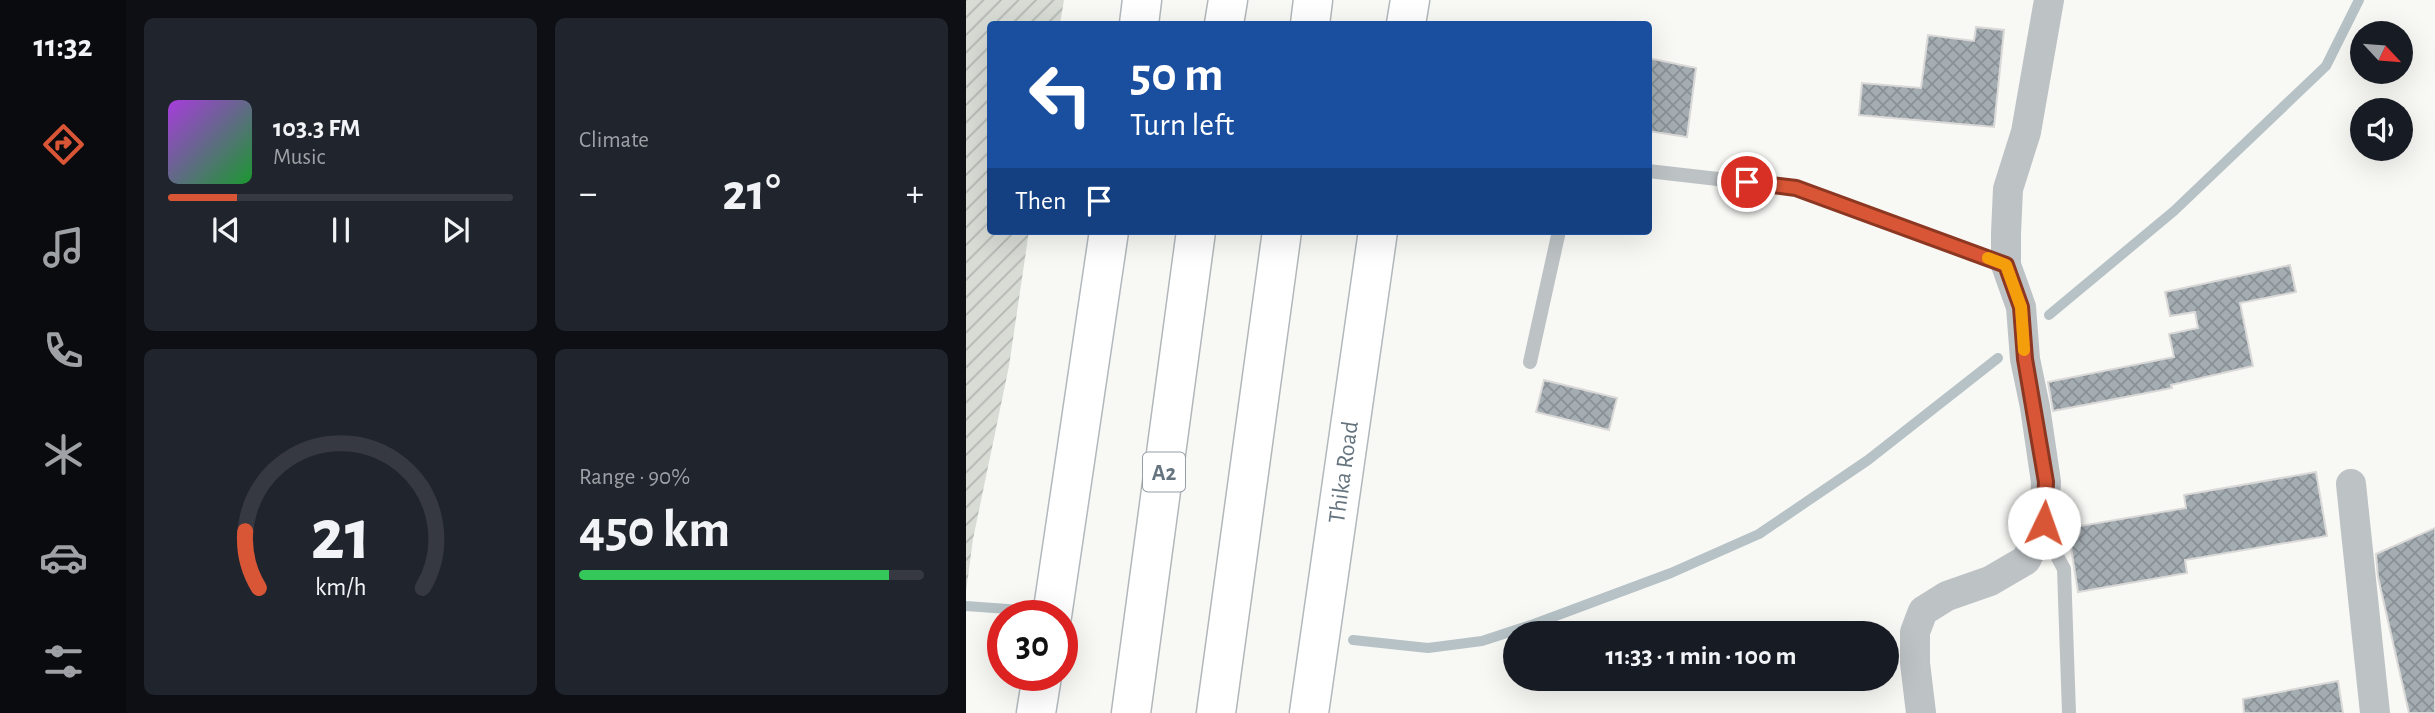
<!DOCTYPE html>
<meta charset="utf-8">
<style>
body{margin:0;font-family:"Alegreya Sans",sans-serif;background:#20242c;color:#f1f3f6;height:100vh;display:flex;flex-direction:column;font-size:26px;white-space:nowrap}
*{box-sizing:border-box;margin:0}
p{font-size:23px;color:#9ea1a6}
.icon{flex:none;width:38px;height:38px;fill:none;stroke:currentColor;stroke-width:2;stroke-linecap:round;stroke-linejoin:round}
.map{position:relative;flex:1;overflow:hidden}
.panel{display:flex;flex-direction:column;gap:18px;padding:18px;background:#0d0f14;width:840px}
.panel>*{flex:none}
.hud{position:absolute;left:21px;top:21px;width:665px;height:214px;border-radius:7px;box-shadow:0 7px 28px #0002;background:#1a4fa0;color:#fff;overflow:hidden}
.needle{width:46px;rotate:116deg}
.controls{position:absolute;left:1384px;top:21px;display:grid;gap:14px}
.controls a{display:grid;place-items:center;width:63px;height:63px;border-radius:50%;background:#171b24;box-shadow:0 7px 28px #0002;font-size:35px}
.speed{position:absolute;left:21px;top:600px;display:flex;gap:14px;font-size:35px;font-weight:700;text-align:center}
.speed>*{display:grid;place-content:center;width:91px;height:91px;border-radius:50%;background:#171b24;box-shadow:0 7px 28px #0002;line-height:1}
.speed .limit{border:10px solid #d22;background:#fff;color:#111}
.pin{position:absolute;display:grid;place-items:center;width:60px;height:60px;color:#fff;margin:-30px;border:4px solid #fff;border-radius:50%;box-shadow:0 2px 7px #0007}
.me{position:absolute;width:77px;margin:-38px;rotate:3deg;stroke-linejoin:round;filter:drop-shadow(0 0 5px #0008)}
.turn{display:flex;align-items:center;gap:24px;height:147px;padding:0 28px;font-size:32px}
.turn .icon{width:91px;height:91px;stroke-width:2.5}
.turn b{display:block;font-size:49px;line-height:60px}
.then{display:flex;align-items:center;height:66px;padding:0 28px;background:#0003;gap:14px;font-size:26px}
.big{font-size:52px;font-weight:700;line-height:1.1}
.panel .card{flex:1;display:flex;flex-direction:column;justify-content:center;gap:10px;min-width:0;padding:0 24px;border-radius:10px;background:#20242c}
.panel .dial{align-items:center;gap:0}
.dial svg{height:182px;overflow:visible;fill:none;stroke:#363941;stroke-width:7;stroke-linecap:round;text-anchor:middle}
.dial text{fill:#f1f3f6;stroke:none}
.song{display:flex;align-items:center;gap:21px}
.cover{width:84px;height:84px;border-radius:10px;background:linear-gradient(135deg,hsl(280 70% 55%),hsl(130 70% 35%))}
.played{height:7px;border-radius:4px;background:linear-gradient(90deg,#d85535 20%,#363941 20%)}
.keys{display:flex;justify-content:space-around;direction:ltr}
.heat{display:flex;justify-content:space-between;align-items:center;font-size:38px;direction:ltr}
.charge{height:10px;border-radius:5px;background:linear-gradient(90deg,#34c759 90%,#363941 0)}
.panel .tiles{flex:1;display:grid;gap:18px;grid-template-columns:repeat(2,1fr)}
.trip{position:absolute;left:537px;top:621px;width:396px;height:70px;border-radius:35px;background:#171b24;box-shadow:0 7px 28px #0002;font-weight:700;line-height:70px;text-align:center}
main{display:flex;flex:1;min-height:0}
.tab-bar{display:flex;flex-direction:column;width:126px;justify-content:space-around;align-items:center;background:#090b0e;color:#9ea1a6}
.tab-bar .icon{width:49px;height:49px}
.tab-bar .selected{color:#d85535}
.tab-bar b{font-size:32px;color:#f1f3f6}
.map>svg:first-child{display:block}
</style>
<main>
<nav class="tab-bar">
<b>11:32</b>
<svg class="icon selected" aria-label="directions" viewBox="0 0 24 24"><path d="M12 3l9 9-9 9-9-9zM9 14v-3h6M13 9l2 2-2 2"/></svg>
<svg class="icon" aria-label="music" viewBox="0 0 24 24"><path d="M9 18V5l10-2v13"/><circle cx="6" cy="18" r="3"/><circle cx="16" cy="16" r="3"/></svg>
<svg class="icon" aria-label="phone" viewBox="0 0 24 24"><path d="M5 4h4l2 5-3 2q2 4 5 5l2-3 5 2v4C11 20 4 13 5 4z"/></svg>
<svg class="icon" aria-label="climate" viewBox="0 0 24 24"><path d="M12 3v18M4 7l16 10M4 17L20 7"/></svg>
<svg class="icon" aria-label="car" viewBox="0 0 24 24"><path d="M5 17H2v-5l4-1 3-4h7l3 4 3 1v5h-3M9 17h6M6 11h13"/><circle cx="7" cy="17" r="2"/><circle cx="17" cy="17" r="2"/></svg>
<svg class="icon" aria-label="filters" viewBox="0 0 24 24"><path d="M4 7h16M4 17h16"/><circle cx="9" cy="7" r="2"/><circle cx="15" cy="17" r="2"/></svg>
</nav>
<section class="panel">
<div class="tiles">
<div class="card">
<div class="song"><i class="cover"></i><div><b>103.3 FM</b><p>Music</p></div></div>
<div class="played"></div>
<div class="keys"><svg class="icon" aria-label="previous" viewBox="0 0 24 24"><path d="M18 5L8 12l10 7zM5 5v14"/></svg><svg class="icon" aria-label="pause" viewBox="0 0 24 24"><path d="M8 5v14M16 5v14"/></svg><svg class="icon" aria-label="next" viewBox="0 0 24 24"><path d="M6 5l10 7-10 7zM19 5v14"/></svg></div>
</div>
<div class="card"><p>Climate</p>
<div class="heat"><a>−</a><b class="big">21°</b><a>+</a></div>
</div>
<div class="card dial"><svg viewBox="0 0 100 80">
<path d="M14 69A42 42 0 1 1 86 69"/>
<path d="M14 69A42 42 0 0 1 8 44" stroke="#d85535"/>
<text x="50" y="56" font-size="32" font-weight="700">21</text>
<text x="50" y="72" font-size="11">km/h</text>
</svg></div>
<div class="card"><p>Range · 90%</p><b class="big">450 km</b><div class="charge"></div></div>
</div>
</section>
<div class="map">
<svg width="1469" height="713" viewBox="0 0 1469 713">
<defs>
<pattern id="garden-furrows" width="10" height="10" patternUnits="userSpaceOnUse" patternTransform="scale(1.75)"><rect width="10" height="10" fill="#d8dcd5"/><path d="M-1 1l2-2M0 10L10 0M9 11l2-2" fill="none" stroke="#b3b7b2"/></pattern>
<pattern id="building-cross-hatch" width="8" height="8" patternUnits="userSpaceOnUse" patternTransform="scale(1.75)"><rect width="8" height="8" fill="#a4adb2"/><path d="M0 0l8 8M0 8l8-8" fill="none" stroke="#899196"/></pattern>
</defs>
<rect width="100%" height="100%" fill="#f8f8f5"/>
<path fill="url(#garden-furrows)" d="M0 0H98L94 24H24V231H63L43 366 7 539 0 592Z"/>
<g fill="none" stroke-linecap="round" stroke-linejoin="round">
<path stroke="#b6c2c6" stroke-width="10" d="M1083 315 1208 211 1360 66 1393 0
M0 606 56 610
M387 640 462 648 516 641 568 624 705 573 793 534 902 460 1032 358"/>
</g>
<path fill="url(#building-cross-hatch)" stroke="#dad9d8" stroke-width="2" d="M1010 27 1038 30 1028 127 893 115 896 83 955 88 962 35 1008 41Z
M682 58 730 68 721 137 682 131Z
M1324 265 1330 292 1274 303 1287 366 1205 385 1206 388 1087 411 1082 382 1208 357 1203 334 1232 328 1229 312 1204 316 1199 292Z
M578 380 651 398 643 430 570 412Z
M1350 472 1361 536 1219 560 1221 573 1112 592 1102 528 1220 508 1218 495Z
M1469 528V713H1443L1412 577 1410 554Z
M1372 681 1377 713H1278L1277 699Z"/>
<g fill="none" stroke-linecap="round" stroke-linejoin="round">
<defs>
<path id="secondary" d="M173 24 176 0
M440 24 444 0
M86 616 143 231
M70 713 76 676
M343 713 412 231"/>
<path id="trunk" d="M258 24 262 0
M344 24 347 0
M165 713 230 231
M250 713 316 231"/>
</defs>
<use href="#secondary" stroke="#b2b8bc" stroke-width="41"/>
<use href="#trunk" stroke="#b3b7ba" stroke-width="41"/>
<path stroke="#bdc2c5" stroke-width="14" d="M682 171 830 188 1040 265
M564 362 593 231
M1078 523 1094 535 1091 556 1098 569 1103 713"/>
<path stroke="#bdc2c5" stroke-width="30" d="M1385 484 1409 713
M955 713 949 663V632L957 611 981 596 1024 581 1060 560 1078 523 1080 482 1069 407 1059 359 1055 307 1040 265V233L1042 189 1060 132 1083 0"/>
<use href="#secondary" stroke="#fff" stroke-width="38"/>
<use href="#trunk" stroke="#fff" stroke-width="38"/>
</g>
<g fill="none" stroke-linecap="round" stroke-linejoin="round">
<defs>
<path id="route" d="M781 182 830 188 1040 265 1055 307 1059 359 1080 482 1078 523"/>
</defs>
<use href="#route" stroke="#8c3722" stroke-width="18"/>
<use href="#route" stroke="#d85535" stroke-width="12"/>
<path stroke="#f59e0b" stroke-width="12" d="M1022 258 1040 265 1055 307 1058 350"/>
</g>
<g text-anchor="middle" stroke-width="7" stroke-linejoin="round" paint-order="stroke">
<rect fill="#fff" stroke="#939ea5" stroke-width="2" x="177" y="452.5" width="42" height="39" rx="5"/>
<g font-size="23" font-weight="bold" fill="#65747e">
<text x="198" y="480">A2</text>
</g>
<g font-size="24" fill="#65747e" stroke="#fff">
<text transform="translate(377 472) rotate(-82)" y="8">Thika Road</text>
</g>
</g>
</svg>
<div class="controls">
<a><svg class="needle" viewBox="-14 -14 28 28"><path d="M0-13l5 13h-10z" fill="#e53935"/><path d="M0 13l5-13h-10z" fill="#9ea1a6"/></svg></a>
<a><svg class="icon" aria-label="sound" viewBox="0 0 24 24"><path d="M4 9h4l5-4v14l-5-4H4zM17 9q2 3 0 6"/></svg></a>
</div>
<div class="speed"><div class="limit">30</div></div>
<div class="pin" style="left:781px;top:182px;background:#d93025"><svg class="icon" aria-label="arrive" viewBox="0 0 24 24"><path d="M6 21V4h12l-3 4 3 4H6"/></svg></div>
<svg class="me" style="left:1078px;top:523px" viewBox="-20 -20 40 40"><circle r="19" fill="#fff"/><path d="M0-13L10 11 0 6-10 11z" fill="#d85535"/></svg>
<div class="trip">11:33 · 1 min · 100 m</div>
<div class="hud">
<div class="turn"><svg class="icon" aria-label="left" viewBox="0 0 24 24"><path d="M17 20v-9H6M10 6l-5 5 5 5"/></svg><div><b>50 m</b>Turn left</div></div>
<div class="then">Then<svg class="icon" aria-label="arrive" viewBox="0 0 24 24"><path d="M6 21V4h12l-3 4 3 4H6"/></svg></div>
</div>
</div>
</main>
